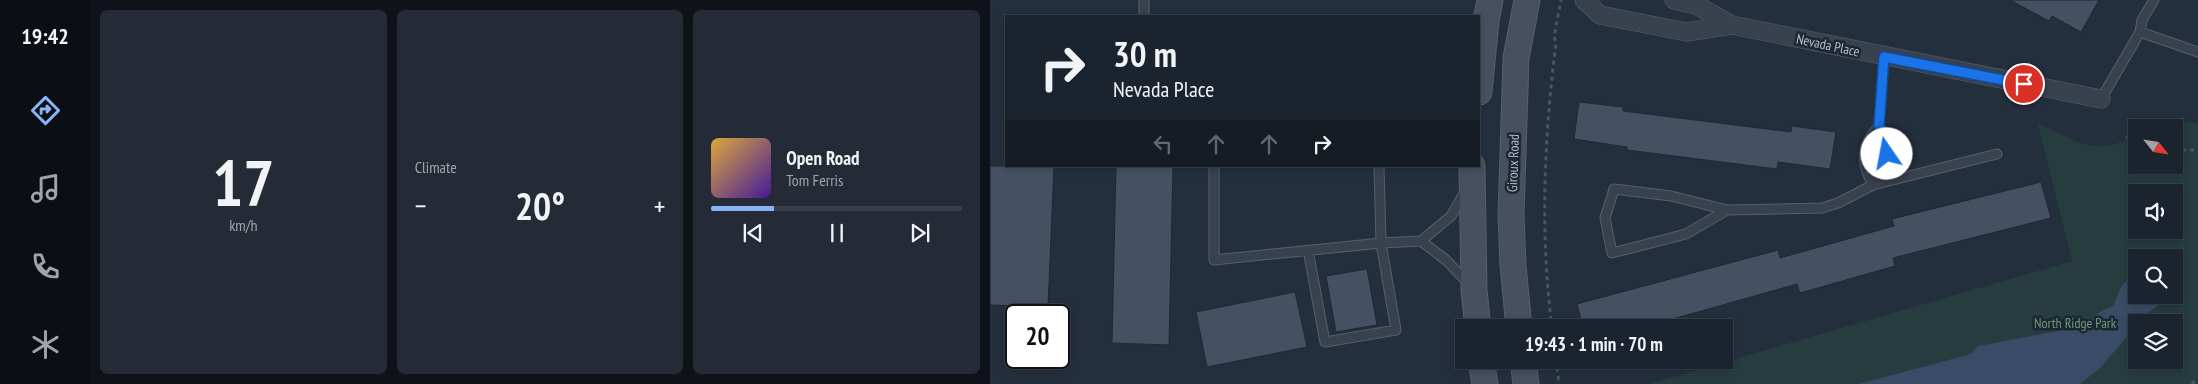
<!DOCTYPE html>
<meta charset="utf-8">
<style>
body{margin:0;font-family:"PT Sans Narrow",sans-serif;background:#242b36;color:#f1f3f6;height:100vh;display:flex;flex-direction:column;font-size:19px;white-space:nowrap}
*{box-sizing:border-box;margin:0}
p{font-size:16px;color:#a0a4aa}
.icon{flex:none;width:28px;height:28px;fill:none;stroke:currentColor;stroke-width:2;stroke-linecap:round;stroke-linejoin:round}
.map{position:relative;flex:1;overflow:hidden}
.drawer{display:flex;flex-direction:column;gap:10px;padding:10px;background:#0f1319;width:900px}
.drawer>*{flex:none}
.top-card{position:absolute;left:15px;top:15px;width:475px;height:152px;border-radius:0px;box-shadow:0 2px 8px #0003,0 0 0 1px #39404a;background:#1b232e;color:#f1f3f6;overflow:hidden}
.needle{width:32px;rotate:120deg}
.buttons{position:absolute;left:1138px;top:119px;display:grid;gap:10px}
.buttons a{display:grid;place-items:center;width:55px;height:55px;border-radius:0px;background:#1b232e;box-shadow:0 2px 8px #0003,0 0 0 1px #39404a;font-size:25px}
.speed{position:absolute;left:15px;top:304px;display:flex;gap:10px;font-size:25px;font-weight:700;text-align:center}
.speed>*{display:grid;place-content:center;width:65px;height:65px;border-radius:50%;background:#1b232e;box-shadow:0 2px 8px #0003,0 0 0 1px #39404a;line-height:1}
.speed .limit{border:2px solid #111;border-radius:8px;background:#fff;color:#111}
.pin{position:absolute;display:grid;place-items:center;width:42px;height:42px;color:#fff;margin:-21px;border:2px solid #fff;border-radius:50%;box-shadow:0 1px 5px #0007}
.me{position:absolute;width:55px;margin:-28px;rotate:348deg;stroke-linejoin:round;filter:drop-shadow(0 0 4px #0008)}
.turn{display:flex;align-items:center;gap:18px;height:105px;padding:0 25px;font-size:22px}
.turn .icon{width:65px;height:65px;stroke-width:2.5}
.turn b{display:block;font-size:35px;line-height:42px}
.lanes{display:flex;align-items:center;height:48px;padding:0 25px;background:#0003;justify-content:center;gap:25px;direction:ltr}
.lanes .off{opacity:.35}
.big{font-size:38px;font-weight:600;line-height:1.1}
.drawer .card{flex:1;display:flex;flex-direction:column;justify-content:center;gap:8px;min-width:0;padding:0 18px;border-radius:8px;background:#242b36}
.drawer .dial{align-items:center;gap:0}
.dial b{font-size:65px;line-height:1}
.song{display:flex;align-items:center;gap:15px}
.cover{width:60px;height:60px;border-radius:8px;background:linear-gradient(135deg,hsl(40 70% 55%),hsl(260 70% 35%))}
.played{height:5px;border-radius:2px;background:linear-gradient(90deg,#8ab4f8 25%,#39404a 25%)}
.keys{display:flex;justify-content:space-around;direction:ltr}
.heat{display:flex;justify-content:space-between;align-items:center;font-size:28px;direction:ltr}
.drawer .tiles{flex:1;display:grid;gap:10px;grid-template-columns:repeat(3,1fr)}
.trip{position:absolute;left:465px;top:319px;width:278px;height:50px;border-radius:0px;background:#1b232e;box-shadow:0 2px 8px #0003,0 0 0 1px #39404a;font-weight:600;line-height:50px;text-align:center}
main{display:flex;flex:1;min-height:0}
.tab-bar{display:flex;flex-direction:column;width:90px;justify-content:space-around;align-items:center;background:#0b0e12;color:#a0a4aa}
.tab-bar .icon{width:35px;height:35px}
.tab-bar .selected{color:#8ab4f8}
.tab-bar b{font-size:22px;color:#f1f3f6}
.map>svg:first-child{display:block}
</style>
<main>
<nav class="tab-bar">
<b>19:42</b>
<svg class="icon selected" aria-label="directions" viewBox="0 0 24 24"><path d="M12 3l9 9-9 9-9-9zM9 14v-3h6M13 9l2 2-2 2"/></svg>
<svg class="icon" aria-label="music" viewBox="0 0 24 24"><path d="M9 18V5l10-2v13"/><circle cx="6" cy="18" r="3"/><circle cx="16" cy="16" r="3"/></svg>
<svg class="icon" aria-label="phone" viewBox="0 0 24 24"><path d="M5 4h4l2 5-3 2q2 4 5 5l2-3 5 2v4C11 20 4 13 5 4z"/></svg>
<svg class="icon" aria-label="climate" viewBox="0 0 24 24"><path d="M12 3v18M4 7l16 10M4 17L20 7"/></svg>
</nav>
<section class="drawer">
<div class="tiles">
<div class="card dial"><b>17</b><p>km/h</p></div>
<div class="card"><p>Climate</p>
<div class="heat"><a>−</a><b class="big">20°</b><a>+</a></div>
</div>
<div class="card">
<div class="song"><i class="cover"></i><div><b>Open Road</b><p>Tom Ferris</p></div></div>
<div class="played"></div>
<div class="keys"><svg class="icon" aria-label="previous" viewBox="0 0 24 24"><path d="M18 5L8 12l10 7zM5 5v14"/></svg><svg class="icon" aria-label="pause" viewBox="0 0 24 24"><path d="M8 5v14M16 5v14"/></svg><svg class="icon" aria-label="next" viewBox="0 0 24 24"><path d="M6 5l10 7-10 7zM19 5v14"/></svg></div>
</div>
</div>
</section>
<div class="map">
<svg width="1208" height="384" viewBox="0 0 1208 384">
<rect width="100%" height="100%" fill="#242f3e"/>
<path fill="#263c3f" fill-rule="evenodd" d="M1157 118 1208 123V384H659L1082 261 1048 124C1090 140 1104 160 1146 134V165H1184V128L1151 127ZM1146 192H1184V230H1146ZM1146 258H1184V295H1146ZM1146 322H1184V360H1146Z"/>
<path fill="#394c67" d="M1146 272V295H1182L1146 322V326L1110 368 1090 384H869L981 354 988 346 1094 326 1098 318 1103 319 1108 313 1123 306 1132 285Z"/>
<path fill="#455162" stroke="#1f2835" d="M1020 0H1109L1091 32 1062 16 1059 21Z
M589 102 633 107V111L801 132 802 126 846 132 840 169 788 162 787 169 637 150V147L584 139Z
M0 166H64L58 307 0 305Z
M126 166H183L179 345 122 343Z
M1051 182 1061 218 903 258 905 266 810 293 807 284 651 328H593L587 304 788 250 790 258 904 226 902 219Z
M377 269 387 325 346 332 336 276Z
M305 292 317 347 217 367 206 312Z"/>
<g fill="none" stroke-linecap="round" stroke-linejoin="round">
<defs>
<path id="lane" d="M154 16V0
M1150 32 1208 52
M1111 99 1150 32 1152 20 1164 0
M889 126C871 146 870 161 883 185L896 167 898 143 889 126 894 57
M224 166V260L391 243 431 241 461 216 476 190
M737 210 696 234 622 253 615 218 624 189 681 196 737 210 832 208 848 203 883 185 1007 154
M431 241 456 260 479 284
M318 250 335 342 406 330 391 243 389 166"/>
<path id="street" d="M594 0 610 15 697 32 742 25
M684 0 706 5 742 25 1111 99"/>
<path id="secondary" d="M489 92 496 21 500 0
M482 166 484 290 488 328
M529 328 523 265 521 215 526 58 537 0
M491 360 495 384
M533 360 536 384"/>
</defs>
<use href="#lane" stroke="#565f6c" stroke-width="11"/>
<use href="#street" stroke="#565f6c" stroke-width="19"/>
<use href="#secondary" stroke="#565f6c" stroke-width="27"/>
<path stroke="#44595c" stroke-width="3" stroke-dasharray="4 4" stroke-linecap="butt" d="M1136 136 1146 144
M1184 150H1208
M562 328C550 233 554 138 566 43L564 37 571 0
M566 360 569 384
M1202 384 1208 378"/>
<use href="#lane" stroke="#38414e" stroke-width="9"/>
<use href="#street" stroke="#38414e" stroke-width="18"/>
<use href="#secondary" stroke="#465061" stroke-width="25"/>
</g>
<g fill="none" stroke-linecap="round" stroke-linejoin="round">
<defs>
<path id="route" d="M897 154 898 142 889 126 894 57 1034 84"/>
</defs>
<use href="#route" stroke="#114b97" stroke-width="12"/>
<use href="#route" stroke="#1a73e8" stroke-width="9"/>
</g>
<g text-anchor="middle" stroke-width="5" stroke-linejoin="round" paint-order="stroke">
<g font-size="14" fill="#b4bcc9" stroke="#1d2633">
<text transform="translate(838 45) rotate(12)" y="5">Nevada Place</text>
<text transform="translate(523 163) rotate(-88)" y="5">Giroux Road</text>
</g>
<g font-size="14" fill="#6b9a76" stroke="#1d2633">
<text x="1085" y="328">North Ridge Park</text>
</g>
</g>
</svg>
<div class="buttons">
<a><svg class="needle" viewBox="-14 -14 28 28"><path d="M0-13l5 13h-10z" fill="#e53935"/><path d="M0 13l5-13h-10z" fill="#a0a4aa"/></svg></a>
<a><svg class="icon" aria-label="sound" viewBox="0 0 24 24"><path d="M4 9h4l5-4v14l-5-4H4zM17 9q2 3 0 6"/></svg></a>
<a><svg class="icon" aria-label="search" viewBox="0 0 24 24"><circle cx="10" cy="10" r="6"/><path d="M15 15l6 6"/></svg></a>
<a><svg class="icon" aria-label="layers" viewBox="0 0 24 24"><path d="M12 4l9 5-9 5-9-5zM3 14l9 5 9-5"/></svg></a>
</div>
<div class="speed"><div class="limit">20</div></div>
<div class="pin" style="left:1034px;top:84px;background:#d93025"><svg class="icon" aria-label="arrive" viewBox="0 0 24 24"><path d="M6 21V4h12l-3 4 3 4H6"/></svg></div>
<svg class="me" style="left:897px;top:154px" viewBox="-20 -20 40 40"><circle r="19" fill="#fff"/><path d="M0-13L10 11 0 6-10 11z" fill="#1a73e8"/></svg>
<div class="trip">19:43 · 1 min · 70 m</div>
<div class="top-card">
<div class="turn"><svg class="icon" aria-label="right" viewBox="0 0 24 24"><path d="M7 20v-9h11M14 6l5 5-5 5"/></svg><div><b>30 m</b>Nevada Place</div></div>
<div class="lanes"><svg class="icon off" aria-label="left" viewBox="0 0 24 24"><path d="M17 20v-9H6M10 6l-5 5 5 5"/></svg><svg class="icon off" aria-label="ahead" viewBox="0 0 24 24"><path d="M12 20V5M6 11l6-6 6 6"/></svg><svg class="icon off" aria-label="ahead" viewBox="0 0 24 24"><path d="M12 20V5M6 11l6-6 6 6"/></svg><svg class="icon" aria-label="right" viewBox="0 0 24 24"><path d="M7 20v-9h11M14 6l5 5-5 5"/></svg></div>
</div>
</div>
</main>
